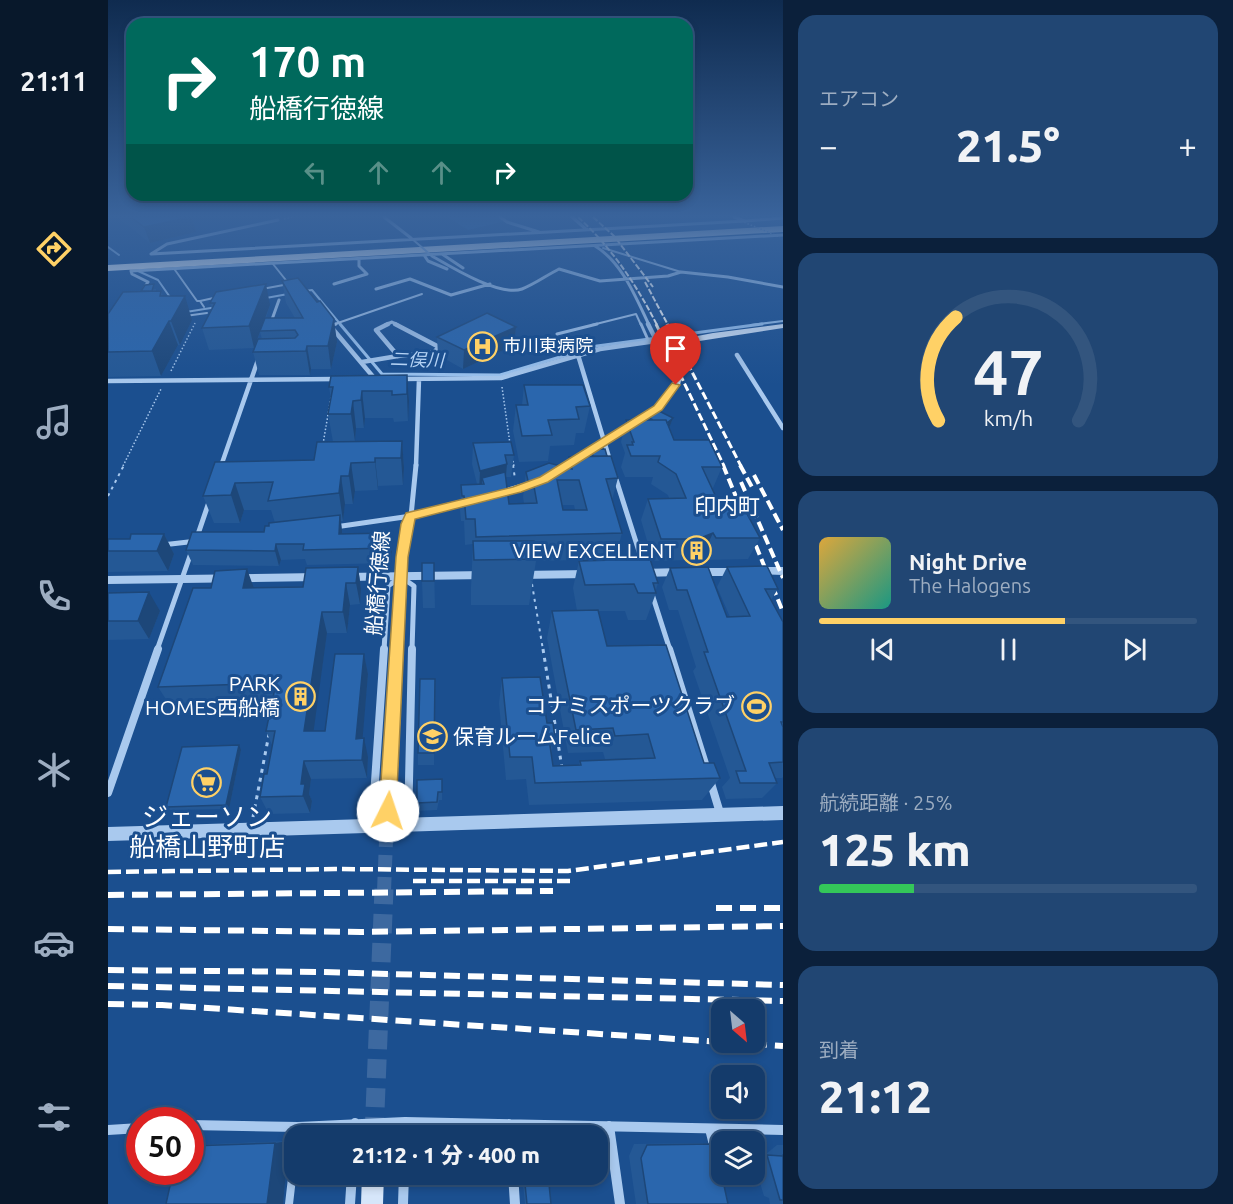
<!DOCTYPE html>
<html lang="ja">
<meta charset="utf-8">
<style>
body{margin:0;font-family:Ubuntu,"Noto Sans JP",sans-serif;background:#214673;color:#f1f3f6;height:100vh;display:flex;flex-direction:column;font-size:22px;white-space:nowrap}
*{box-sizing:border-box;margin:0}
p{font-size:20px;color:#9dadc1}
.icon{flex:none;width:33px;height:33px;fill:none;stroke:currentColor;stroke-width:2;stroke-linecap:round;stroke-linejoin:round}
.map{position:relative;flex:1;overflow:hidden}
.panel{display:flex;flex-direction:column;gap:15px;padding:15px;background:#0b203b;width:450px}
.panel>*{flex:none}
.guide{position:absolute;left:18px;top:18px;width:567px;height:183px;border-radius:18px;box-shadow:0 3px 9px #0003,0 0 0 2px #33557e;background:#00695c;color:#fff;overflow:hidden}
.needle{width:39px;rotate:152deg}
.tools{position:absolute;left:603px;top:999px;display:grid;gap:12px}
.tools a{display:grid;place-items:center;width:54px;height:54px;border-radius:12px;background:#143b6b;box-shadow:0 3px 9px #0003,0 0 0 2px #33557e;font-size:30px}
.speed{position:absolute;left:18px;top:1107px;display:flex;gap:12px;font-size:30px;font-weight:700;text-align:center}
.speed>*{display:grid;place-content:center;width:78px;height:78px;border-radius:50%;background:#143b6b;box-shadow:0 3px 9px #0003,0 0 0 2px #33557e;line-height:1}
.speed .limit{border:9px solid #d22;background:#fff;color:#111}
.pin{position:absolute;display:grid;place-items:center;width:51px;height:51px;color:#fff;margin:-62px -26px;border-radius:50% 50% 50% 0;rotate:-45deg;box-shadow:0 0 6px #0007}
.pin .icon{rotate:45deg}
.me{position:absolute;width:66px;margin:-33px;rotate:4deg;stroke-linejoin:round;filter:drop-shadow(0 0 4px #0008)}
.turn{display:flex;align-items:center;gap:21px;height:126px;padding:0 24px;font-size:27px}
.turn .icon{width:78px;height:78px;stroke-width:2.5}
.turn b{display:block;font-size:42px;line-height:51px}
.lanes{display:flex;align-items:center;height:57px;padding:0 24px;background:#0003;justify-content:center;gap:30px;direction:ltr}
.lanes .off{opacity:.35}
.big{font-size:45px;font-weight:800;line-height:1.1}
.panel .tile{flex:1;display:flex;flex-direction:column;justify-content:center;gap:9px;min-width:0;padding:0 21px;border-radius:18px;background:#214673}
.panel .dial{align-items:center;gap:0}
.dial svg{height:156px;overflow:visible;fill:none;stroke:#33557e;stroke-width:7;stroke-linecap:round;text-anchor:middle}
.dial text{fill:#f1f3f6;stroke:none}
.song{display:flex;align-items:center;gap:18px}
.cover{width:72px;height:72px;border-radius:9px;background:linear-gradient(135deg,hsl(40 70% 55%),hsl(170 70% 35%))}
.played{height:6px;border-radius:3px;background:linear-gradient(90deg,#ffd166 65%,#33557e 65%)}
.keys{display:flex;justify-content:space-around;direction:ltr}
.heat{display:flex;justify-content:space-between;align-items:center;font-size:33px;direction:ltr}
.charge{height:9px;border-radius:4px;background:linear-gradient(90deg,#34c759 25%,#33557e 0)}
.trip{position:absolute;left:176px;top:1125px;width:324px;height:60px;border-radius:18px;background:#143b6b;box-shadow:0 3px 9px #0003,0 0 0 2px #33557e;font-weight:800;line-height:60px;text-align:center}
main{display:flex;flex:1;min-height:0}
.tabs{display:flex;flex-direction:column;width:108px;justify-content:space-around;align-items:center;background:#08182b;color:#9dadc1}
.tabs .icon{width:42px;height:42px}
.tabs .active{color:#ffd166}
.tabs b{font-size:27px;color:#f1f3f6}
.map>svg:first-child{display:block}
</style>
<main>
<nav class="tabs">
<b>21:11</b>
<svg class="icon active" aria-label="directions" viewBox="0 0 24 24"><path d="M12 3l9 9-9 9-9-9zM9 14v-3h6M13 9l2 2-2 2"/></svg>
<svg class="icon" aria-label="music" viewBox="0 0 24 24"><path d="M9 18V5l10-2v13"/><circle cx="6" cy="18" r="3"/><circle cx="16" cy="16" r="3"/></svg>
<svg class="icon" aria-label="phone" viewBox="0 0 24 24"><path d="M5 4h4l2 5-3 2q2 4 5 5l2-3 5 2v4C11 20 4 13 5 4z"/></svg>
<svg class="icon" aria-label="climate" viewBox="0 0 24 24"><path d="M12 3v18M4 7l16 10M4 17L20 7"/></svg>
<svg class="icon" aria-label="car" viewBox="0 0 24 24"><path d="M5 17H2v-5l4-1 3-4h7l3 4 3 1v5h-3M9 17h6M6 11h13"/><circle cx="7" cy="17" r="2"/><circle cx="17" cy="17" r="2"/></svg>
<svg class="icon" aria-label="filters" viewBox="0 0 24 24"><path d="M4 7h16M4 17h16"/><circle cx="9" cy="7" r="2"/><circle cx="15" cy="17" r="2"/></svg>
</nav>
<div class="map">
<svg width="675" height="1204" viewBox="0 0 675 1204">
<rect width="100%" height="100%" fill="#1b4f8f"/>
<path fill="#2461a8" d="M340 217H391L398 221 360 230Z"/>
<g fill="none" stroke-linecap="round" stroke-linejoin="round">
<path stroke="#9cc4f0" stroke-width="2" d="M0 247 11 255
M30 271 50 280 64 300
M196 291 204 290 233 325
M158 298 180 294
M78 312 109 307
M643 325 675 321"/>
<path stroke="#9cc4f0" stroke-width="3" d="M232 324 274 374 392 375 489 346 654 324"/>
<path stroke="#3d69a0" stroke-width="14" stroke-dasharray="14 8" stroke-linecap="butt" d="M276 891 279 816"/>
<path stroke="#3d69a0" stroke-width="19" stroke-dasharray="19 10" stroke-linecap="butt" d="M266 1136 276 889"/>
<path stroke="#a9c9ee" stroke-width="1.5" stroke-dasharray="1.5 2" stroke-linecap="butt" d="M176 219 185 217
M63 371 87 323
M394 387 402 444
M215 444 223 397
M405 461 406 466
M15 466 53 389"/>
<path stroke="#a9c9ee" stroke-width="2" stroke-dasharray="3 4.5" stroke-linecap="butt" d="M405 465 407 479
M0 496 16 465
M424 584 435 650"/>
<path stroke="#a9c9ee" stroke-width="3" stroke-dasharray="4 5" stroke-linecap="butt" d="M435 649 454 768
M145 817 161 734"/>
<path stroke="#a9c9ee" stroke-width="2" d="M495 248 573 272
M67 270 89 301H92L96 307
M154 289 181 284 165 264
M92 301 110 297
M77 316 99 313
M224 325 314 294
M484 325 528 314 533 325"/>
<path stroke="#a9c9ee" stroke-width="3" d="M533 324 541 342
M222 326 228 324
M449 334 489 324"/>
<path stroke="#a9c9ee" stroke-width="8" d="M601 1129 606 1149
M181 1204 186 1161"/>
<path stroke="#a9c9ee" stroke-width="3" d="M276 217 303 238
M392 217 399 222 431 232
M464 217 479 230
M626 217 637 221 675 218
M170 220 59 244 43 254 637 221
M487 246C514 262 528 298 541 325
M334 254 355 268
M316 255 320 261 339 269
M324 256C343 267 392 297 414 289 427 284 439 275 451 269L492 281 560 276 573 272 620 277 675 287
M226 284 259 274 251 266V259
M268 289 302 279 343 295 382 284
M34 292 40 282 24 274 23 271 675 235
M162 325 171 300
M277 325 284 322 290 325"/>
<path stroke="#a9c9ee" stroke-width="4.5" d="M280 324 268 330 290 356
M287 324 331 347 326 352 290 356
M540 324 549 342
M224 328 267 379
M470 355 503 464
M629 355 675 428
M254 362 290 356
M293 379 393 378 492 349 541 342 582 340
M0 381 229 379
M113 466 151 357
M308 466 311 379"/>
<path stroke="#a9c9ee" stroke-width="5" d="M112 469 114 465
M507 476 536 567
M227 527 303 516 308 465
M88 540 102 499
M54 545 89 541
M544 594 562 650
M49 650 83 553
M276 650 280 586 293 577 306 586 304 650"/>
<path stroke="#a9c9ee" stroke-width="8" d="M561 649 599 770
M602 780 612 813
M0 793 50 649
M300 825 304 649
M264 826 276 649"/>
<path stroke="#a9c9ee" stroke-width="10" d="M297 1122V1136
M401 1124 402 1136
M82 1125 190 1127 297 1122 675 1130
M501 1126 512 1204
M0 1130 32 1128
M246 1136 247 1123
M82 1147 87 1125
M405 1174 407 1204
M242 1204 244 1174
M295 1204 296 1174"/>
<path fill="#a9c9ee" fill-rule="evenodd" d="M648 567H675V575L644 574 643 571 644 568Z
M573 568 578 572 573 576 534 577 529 573 534 569Z
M588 568H630L635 572 630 576H588L583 572Z
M480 570 485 574 480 578 411 579 406 575 411 571Z
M378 571 383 575 378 579 237 581 232 577 237 573Z
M210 573 215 577 210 581 0 584V576Z
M675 806V820L0 841V827Z"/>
<path fill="#d6e6fa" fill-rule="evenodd" d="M675 324V328L585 342 580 351 572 385 553 410 440 482 386 498 381 495 382 493 432 478 547 406 564 385 572 351 579 338 605 333Z
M366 497 370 498 371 500 370 502 307 519 304 524 300 557 288 811 285 816 280 819 275 816 272 811 288 557 294 524 299 513Z
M254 1174H276L275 1204H253Z"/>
<path fill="#fff" fill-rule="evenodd" d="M675 226V232L0 271V265Z"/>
<path stroke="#fff" stroke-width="2" stroke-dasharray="6 2" stroke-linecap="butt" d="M470 217C504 248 528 284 549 325
M485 217 506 236 545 287
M537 282 560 325"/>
<path stroke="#fff" stroke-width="3" stroke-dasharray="8 3" stroke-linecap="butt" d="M548 324 616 466
M559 324 633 466"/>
<path stroke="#fff" stroke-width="4" stroke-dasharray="10 4.5" stroke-linecap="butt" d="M615 465 675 612
M632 465 645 489
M646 475 675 530
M633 482 675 578"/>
<path stroke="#fff" stroke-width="4.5" stroke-dasharray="13 5" stroke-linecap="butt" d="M0 872 227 869 460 871 675 842
M305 881H466"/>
<path stroke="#fff" stroke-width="6" stroke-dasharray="16 8" stroke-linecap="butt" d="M0 895 445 891
M608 908H675
M0 929 253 932 675 926
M0 970 212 972 675 985
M0 986 675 1001
M0 1004 54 1005 614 1042
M619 1042 675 1046"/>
<path stroke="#a9c9ee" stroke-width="1.5" stroke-dasharray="1.5 2" stroke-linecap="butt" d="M633 221 672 237"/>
<path stroke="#a9c9ee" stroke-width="2" d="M303 238 324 256"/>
</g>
<path fill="#245895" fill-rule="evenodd" d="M9 217H84L88 232 42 243Z
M174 281 229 342 223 369H203L202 375H151L145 352 146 348 101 350 94 328 104 309 102 303 162 305 158 318H187L178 303ZM152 332 154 339H150Z
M48 289V291H53L55 296 84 320 72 345H70L53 376 0 377V314L33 291Z
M408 327 406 345 355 369 330 355 329 337Z
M299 375 301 401 300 421 286 422 285 418H257L256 428H248L247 441 225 442 220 414 223 400 221 387Z
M416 385 482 406 476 433H468L466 445 442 446 440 461 411 462 405 431 408 405H414Z
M541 418H565L562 426 561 427 566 440 614 467 605 488H604L608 497 652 538 640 559 598 560 595 554 581 560 545 561 533 520 540 499 561 498 560 495 543 484 545 477H517L513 467 517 453 513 442 518 420H540Z
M294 441 296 468 295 485 270 486V490L247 491 245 504H237L235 521H233L234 534 284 548 283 563 199 565 197 559 173 560 171 566 85 565 78 550 156 532 161 526 167 523 163 510H136L132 523H106L95 496 107 462 206 460Z
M365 443 406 455 403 477H398V481L401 504 416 503 415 497 418 472 459 468 461 457 482 456 483 450 499 456 510 478 504 500 514 533 507 559 428 561 421 605H363V587L365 544 357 545 356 521H353L352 510 353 485 369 484 364 464ZM454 505H466L467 510H455Z
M56 534 66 554 60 571 0 572V539H22Z
M471 561 550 583 548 590V593L538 620H520L517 611H490L499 646 596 763 612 778 594 800 421 805 418 779 398 780 391 703 394 678 439 723 447 739 443 753 445 766 471 765 472 761 528 759V758L497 759 495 752 460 753 439 638 444 611H469L465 588Z
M326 563 327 608H315L314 581Z
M250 567 253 589 252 604 242 605 239 633H219L205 731H217L256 654 260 674 254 738 260 757 259 778 203 779 201 794 204 801 202 813 161 814 152 797 159 774 164 745 158 731 164 703 63 707 50 687 146 587H195Z
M619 567 670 589 663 600 675 622V777L674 778H667L669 783 654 798 618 799 614 787 622 778 585 671 588 667 570 610H561L554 587 562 568 619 617H622L609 587Z
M0 593 52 611 41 639 0 640Z
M327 692 326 765H310V753Z
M133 750 121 809 61 810 58 807Z
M334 779V800H331L329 810 310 811 309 803Z
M181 1141 175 1204H58L82 1172V1145Z
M591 1143 607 1144 620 1204H528L521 1156 526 1144Z
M669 1145H675V1204H662L661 1198 656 1196 646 1163V1154H658Z
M414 1174H440L443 1204H417Z"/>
<path fill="#1d4779" d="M82 217H84L88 232 42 243 36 227Z
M158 284 162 305 146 348 141 326Z
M77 296 84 320 72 345 63 321Z
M226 319 229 342 223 369 220 346Z
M61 321 70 345 53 376 44 351Z
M408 327 406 345 355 369 356 350Z
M199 346 203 369 202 375 198 351Z
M299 375 301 401 300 421 299 394Z
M254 391 257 418 256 428 253 400Z
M245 401 248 428 247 441 243 414Z
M565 418 562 426 553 433 556 425Z
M294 441 296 468 295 485 293 458Z
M267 458 270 486V490L267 462Z
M243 463 247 491 245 504 241 476Z
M399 464 397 486 376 484 374 478V492L371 493 372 471Z
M233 476 237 504 235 521 231 493Z
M127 483 136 510 132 523 123 495Z
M232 515 234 531V550L231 534Z
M282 533 284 548 283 563 282 548Z
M605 533 595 554 581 560 590 539Z
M56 534 66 554 60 571 49 551Z
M168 544 173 560 171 566 167 551Z
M250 567 253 589 252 604 248 583Z
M139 569 147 591 135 588Z
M238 583 242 605 239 633 235 612Z
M41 592 52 611 41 639 30 621Z
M214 612 219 633 203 750 196 731Z
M256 654 260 674 253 757 248 739Z
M256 738 260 757 259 778 254 760Z
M131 745 133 750 121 809 118 805Z
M196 761 203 779 201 794 204 801 202 813 195 796 193 784Z
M181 1141 175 1204H159L167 1143Z"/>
<path fill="#2a66ad" stroke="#1d4779" stroke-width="1.5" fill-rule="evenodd" d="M23 217H82L36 227Z
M190 278 209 302 212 301 226 319 220 346H199L198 351 145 352 150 339 187 338 190 335 187 330 152 331 157 318H195L174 281Z
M46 284 44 291H33L37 285Z
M158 284 141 326 94 328 107 303H102L108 292Z
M53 291 52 296H77L63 321H61L44 351 0 352V314L15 292Z
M379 313 408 327 356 350 329 337Z
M299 375V394L284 395V391H254L253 400 245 401 243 414H220L225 387H221L223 376Z
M416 385H475L482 406 468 407 471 419 440 420 444 435 414 436 408 405H420Z
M551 411 565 418 559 423 558 420H545L541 418Z
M518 420H558L566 440H601L614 467H594L608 497H630L652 538H608L605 533 590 539H553L540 499 578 498 568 474 550 462 552 456H523L519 445H525L524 442H526Z
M294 441 293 458H267V462L243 463 241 476H233L231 493 160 501 165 482 127 483 123 495 95 496 107 462 206 460 209 442Z
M403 442 406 455H397L399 464 372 471 365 443Z
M497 449 499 456H485L483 450Z
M503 456 510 478 498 479 514 533 368 537 367 519H358L356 496H354L353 485 376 484 374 478 397 472 401 504 429 503 425 481H420L418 472 441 463 464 469 461 457ZM449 480H471L479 510H455Z
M232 515 231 534 282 533V548L195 550 196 544H168L167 551 78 550 84 532H156L157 526H161V523Z
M23 534H56L49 551H0V539H22Z
M365 541H426L428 559 366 560Z
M542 559 550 583H545L548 593H530L526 584 477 585 471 561Z
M314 563H326V581H314Z
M659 566 670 589H657L675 622V722H673L675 727V762L661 763 669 783H632L628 771H638L596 652H600L579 590H569L562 568 600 567 619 617 642 616 619 567Z
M250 567 248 583H238L235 612H214L196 731H217L227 654H256L248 739 256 738 254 760 196 761 193 784H197L195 796 152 797 156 774H159L167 731H158L168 683 50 687 85 588H103L107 571 139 569 135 588 195 587 198 568Z
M41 592 30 621H0V593Z
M490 610 499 646 558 645 596 763H606L612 778 427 783 424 757H402L394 678 432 677 439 723H445L447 739H441L445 766 473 765 472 761 547 758 540 734 507 736 505 728 468 730 444 611Z
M312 679H327L326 753H310Z
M131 745 118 805 58 807 74 747Z
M334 779V792H330L329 802 309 803V780Z
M167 1143 159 1204H58L65 1172H82V1146Z
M607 1144 620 1204H540L533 1158 539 1145Z
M659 1155 674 1156 675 1155V1200H672Z
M416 1174H440L443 1204H419Z"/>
<linearGradient id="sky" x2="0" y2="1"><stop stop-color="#0f2b4f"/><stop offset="0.56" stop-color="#39639b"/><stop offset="1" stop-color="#39639b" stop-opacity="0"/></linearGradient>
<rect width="675" height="385" fill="url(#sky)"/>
<path fill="#ffd166" stroke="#a68842" stroke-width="1.5" d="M564 383 572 385 554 410 440 482 413 492 307 519 300 557 288 811 286 817 280 820 273 817 271 811 288 557 293 524 298 513 405 487 432 477 546 406Z"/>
<defs>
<symbol id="hospital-ring" viewBox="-11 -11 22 22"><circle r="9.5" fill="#1b4f8f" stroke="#ffd166" stroke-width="1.5"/><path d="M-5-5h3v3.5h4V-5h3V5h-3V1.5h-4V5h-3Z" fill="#ffd166"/></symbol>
<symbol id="building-ring" viewBox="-11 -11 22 22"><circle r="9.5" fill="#1b4f8f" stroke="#ffd166" stroke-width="1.5"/><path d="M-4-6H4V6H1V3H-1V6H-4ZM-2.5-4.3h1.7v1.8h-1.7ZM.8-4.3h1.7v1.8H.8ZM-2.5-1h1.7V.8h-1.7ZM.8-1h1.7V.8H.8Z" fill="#ffd166"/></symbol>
<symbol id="stadium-ring" viewBox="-11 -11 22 22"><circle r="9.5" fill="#1b4f8f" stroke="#ffd166" stroke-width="1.5"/><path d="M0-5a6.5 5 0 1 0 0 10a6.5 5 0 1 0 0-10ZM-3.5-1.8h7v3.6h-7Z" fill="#ffd166"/></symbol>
<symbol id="school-ring" viewBox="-11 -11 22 22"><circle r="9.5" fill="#1b4f8f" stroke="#ffd166" stroke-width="1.5"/><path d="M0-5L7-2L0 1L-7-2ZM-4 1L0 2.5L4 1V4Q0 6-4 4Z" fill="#ffd166"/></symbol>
<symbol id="supermarket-ring" viewBox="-11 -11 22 22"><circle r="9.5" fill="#1b4f8f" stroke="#ffd166" stroke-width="1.5"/><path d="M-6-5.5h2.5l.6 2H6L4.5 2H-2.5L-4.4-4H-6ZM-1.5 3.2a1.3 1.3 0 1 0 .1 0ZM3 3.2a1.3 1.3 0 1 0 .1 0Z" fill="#ffd166"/></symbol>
</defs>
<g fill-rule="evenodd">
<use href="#hospital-ring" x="358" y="330" width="33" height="33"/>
<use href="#building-ring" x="572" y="534" width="33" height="33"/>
<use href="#building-ring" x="176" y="680" width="33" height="33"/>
<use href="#stadium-ring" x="632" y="690" width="33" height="33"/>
<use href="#school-ring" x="308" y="720" width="33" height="33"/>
<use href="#supermarket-ring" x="82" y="766" width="33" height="33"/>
</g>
<g text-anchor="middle" stroke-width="6" stroke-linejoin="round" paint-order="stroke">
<g font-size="18" fill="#fff" stroke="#1b4f8f" text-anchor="start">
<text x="395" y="352">市川東病院</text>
</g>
<g font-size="18" font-style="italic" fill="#b5d3f5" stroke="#1b4f8f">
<text transform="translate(309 360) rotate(2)" y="6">二俣川</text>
</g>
<g font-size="21" fill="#fff" stroke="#1b4f8f" text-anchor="end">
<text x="568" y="558">VIEW EXCELLENT</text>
<text x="172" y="691">PARK<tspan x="172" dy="24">HOMES西船橋</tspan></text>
<text x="627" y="713">コナミスポーツクラブ</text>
<text x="345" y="744" text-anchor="start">保育ルームFelice</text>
</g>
<g font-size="21" fill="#fff" stroke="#1b4f8f">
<text transform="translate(270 583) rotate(-85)" y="7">船橋行徳線</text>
</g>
<g font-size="22" fill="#fff" stroke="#1b4f8f">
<text x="619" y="514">印内町</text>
</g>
<g font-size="26" fill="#fff" stroke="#1b4f8f">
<text x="99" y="826">ジェーソン<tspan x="99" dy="30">船橋山野町店</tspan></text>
</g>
</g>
</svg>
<div class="tools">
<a><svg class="needle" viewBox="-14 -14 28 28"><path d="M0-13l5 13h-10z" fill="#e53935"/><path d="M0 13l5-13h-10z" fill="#9dadc1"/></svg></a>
<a><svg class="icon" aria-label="sound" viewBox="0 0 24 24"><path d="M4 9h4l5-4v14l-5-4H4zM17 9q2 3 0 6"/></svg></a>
<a><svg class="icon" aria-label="layers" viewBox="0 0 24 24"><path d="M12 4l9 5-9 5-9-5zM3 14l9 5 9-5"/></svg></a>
</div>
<div class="speed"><div class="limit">50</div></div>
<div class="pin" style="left:568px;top:385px;background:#d93025"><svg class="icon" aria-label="arrive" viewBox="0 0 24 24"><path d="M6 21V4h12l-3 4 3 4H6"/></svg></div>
<svg class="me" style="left:280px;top:811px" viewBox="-20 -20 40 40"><circle r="19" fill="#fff"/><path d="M0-13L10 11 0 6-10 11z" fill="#ffd166"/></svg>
<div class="trip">21:12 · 1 分 · 400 m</div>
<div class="guide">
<div class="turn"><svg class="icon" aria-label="right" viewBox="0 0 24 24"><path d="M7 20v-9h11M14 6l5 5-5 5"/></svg><div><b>170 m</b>船橋行徳線</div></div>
<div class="lanes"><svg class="icon off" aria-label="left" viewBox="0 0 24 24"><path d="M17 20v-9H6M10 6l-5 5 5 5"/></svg><svg class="icon off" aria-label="ahead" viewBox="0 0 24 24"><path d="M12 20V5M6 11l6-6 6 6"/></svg><svg class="icon off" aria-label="ahead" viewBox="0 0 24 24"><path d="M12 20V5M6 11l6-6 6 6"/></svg><svg class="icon" aria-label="right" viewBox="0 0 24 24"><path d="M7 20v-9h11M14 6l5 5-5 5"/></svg></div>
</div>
</div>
<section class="panel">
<div class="tile"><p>エアコン</p>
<div class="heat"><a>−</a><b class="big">21.5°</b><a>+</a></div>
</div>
<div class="tile dial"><svg viewBox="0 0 100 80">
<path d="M14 69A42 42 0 1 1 86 69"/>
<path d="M14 69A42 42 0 0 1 23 16" stroke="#ffd166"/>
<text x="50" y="56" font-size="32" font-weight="700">47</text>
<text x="50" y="72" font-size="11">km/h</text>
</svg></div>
<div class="tile">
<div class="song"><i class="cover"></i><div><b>Night Drive</b><p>The Halogens</p></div></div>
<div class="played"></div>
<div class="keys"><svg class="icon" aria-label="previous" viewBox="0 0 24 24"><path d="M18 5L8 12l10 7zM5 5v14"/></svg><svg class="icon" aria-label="pause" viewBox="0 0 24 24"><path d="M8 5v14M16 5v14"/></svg><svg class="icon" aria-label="next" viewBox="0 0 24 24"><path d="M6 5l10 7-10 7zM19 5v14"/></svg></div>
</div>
<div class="tile"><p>航続距離 · 25%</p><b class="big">125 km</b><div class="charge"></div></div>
<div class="tile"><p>到着</p><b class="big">21:12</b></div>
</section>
</main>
